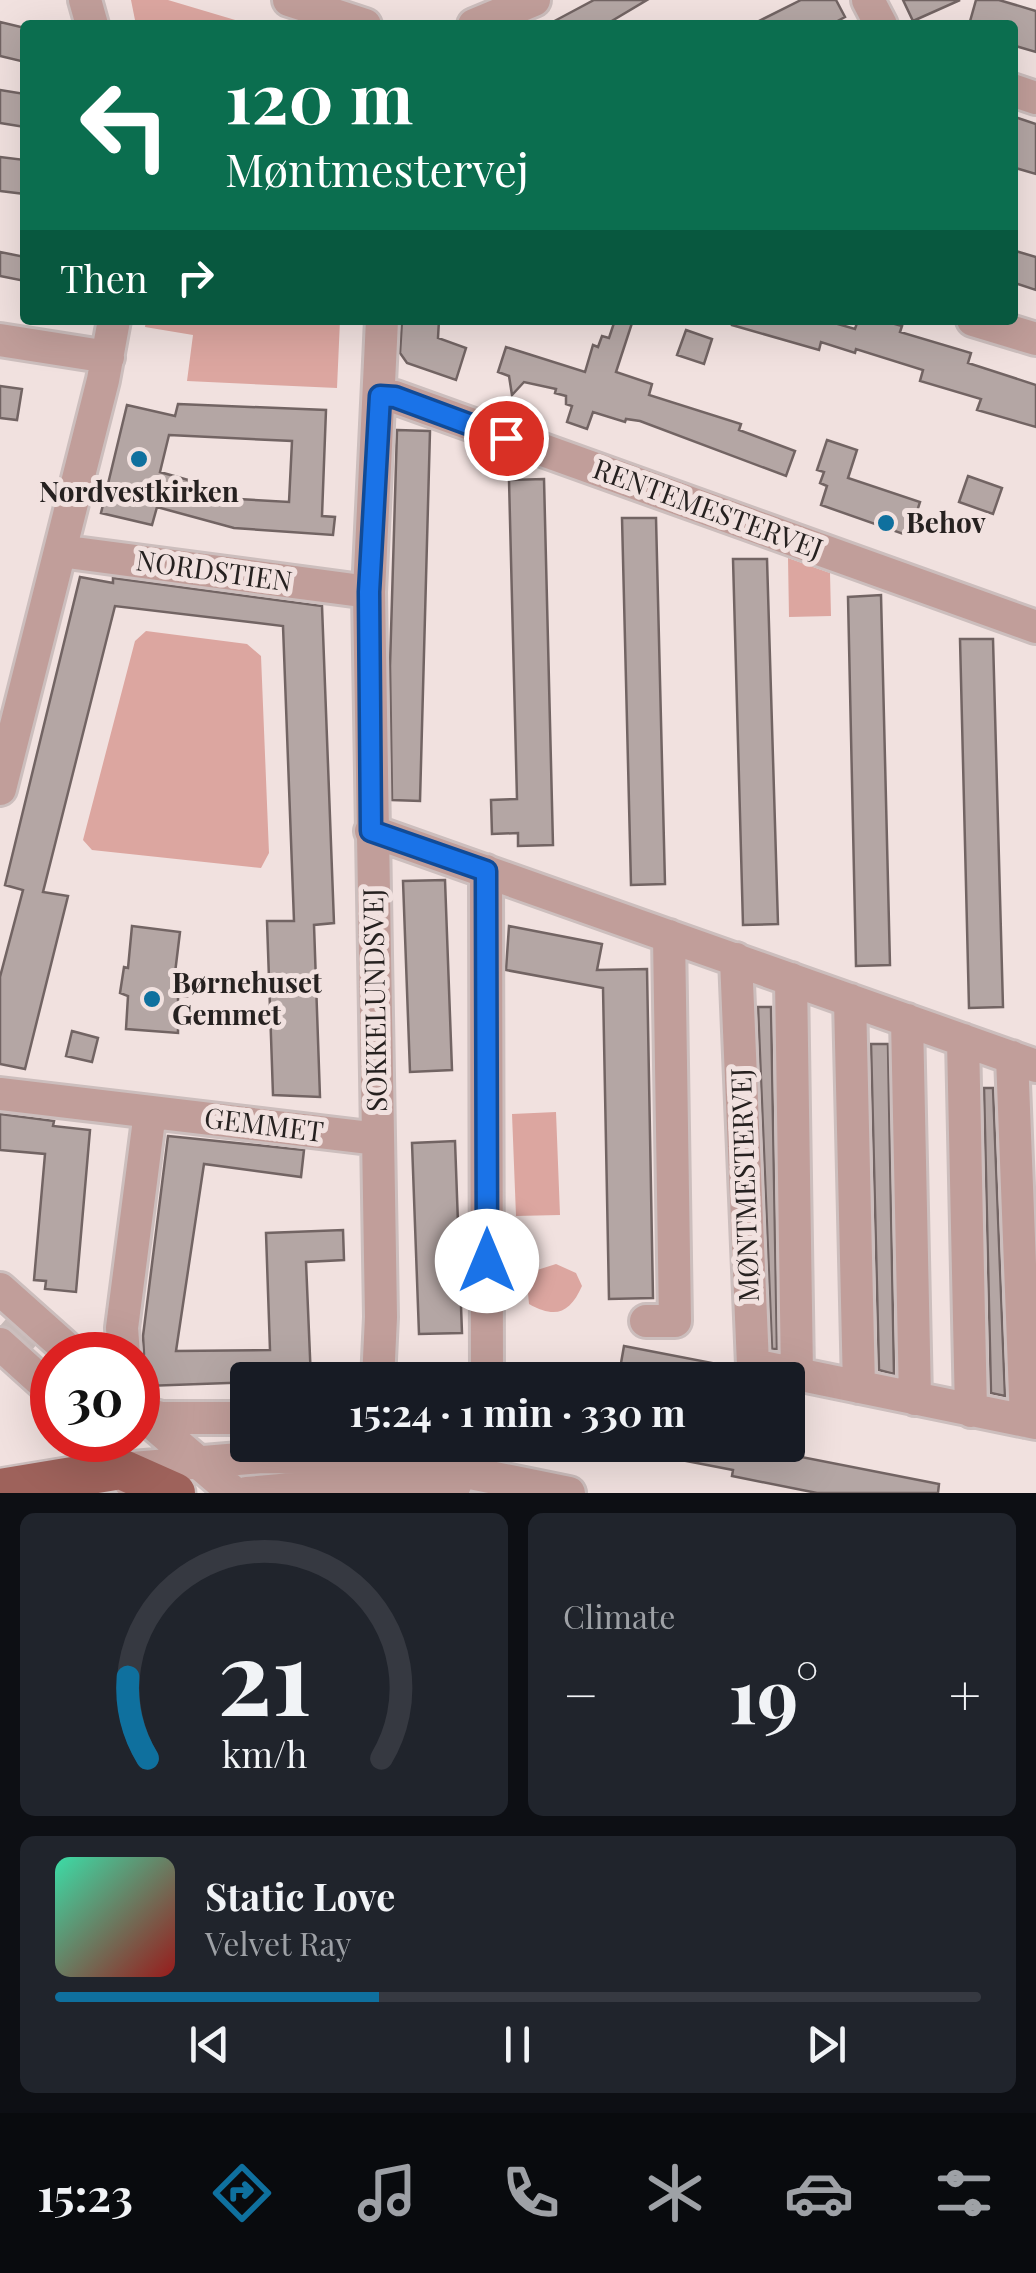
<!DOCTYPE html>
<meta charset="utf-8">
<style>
body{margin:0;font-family:"Playfair Display",serif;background:#20242c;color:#f1f3f6;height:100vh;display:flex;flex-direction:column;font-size:38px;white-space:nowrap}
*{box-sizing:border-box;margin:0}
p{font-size:32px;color:#9ea1a6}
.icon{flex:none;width:55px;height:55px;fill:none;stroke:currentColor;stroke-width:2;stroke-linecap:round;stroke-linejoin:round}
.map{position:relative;height:1493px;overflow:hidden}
.side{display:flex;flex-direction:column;gap:20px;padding:20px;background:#0d0f14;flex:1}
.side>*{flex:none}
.top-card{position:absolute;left:20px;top:20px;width:998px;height:305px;border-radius:10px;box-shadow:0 10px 40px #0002;background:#0b6e4f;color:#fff;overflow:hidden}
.speed{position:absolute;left:30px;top:1332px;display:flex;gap:20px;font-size:50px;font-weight:700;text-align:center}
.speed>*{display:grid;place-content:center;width:130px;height:130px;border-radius:50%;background:#171b24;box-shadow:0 10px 40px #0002;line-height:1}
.speed .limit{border:15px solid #d22;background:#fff;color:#111}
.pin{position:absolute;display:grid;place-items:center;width:85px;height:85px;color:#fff;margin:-42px;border:5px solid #fff;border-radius:50%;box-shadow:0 2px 10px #0007}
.me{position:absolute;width:110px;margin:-55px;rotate:0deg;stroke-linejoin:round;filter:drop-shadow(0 0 8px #0008)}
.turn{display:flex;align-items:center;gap:35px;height:210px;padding:0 40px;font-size:45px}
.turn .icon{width:130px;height:130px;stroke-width:2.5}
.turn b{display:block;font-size:70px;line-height:85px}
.then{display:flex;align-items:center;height:95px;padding:0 40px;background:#0003;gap:20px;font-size:38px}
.big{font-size:75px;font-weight:700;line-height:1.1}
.side .tile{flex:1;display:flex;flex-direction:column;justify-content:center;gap:15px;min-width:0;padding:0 35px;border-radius:15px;background:#20242c}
.side .dial{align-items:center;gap:0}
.dial svg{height:260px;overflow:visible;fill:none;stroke:#363941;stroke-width:7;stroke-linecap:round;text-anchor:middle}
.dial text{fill:#f1f3f6;stroke:none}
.song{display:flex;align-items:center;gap:30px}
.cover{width:120px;height:120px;border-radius:15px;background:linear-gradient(135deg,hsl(160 70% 55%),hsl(0 70% 35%))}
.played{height:10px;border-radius:5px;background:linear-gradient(90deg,#0f709e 35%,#363941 35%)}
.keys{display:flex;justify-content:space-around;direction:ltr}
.heat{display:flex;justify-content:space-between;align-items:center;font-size:55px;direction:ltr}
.side .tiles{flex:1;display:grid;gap:20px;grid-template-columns:1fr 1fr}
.tile:last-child{grid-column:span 2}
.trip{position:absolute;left:230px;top:1362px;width:575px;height:100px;border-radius:10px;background:#171b24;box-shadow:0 10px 40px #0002;font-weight:700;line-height:100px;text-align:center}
.tabs{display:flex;height:160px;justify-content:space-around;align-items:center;background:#090b0e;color:#9ea1a6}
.tabs .icon{width:70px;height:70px}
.tabs .on{color:#0f709e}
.tabs b{font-size:45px;color:#f1f3f6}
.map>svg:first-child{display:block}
</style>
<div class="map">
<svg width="1036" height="1493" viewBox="0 0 1036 1493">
<rect width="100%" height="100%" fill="#f1e1df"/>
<path fill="#dca6a0" d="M131 0H168L252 25H136Z
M146 320H340L337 388 187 381 193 335 145 327Z
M788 558 830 573 831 616 789 617Z
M146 631 247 644 261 656 269 853 261 868 92 850 83 840 135 641Z
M556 1112 560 1215 516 1216 512 1114Z
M556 1264 576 1273 582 1286C570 1313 556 1319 529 1304L527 1283 534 1271Z"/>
<path fill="#b4a6a4" stroke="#726463" stroke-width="2.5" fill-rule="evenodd" d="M594 0H647L605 25H547Z
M801 0H836L845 17 830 25H751Z
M903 0H960L913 21Z
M976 0H999L1036 11V52L1012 45V25H969Z
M0 22 25 28V62L0 56Z
M0 90 25 94V127L0 123Z
M1012 116 1036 124V174L1012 167Z
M0 157 25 160V194L0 191Z
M1012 250 1036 257V290L1012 282Z
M0 252 25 257V281L0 276Z
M402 320H439L438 338 466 348 456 380 407 363 400 353Z
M615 320H633L616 372 652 384 649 395 741 424 739 430 795 451 786 476 640 421 626 419 625 422 593 412 587 429 567 422 572 406 566 404V396L555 393 556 389 524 382 512 395 509 376 498 372 506 347 585 372 593 345 598 347 602 336 609 338Z
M733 320H824L855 329 858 320H881L902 326 900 332 971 353 968 363 1036 385V427L977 410 981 399 920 381 923 370 856 349 855 353 821 342 819 350 732 325Z
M686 330 712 339 704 364 677 355Z
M0 386 22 389 17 420 0 418Z
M178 404 326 410 322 516 335 517 333 535 234 528 157 507 152 525 101 513 127 405 175 416ZM169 435 292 441 289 502 222 498 224 490 160 472Z
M397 430 430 431 420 801 392 800 390 666Z
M827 440 857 450 848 478 920 502 909 536 821 505 827 486 820 483 824 472 817 470Z
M968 476 1002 488 993 514 959 502Z
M544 479 553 845 518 846V833L492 834 491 800 517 799 509 480Z
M622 518H656L665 884 631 885Z
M733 559H767L778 924 743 925Z
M80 577 113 583V578L322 606 334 923 314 925 320 1097 273 1095 267 921H294L283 626 115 606 43 892 68 896 25 1069 0 1064V977L23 890 5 885Z
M881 595 890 965 856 966 848 597Z
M960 639H993L1003 1007 969 1008Z
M445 880 452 1070 410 1072 403 881Z
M132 926 180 932 175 973 190 974 191 996 178 997V1033L126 1029 128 996 120 993 124 967 128 968Z
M509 926 602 944 597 970 647 969 653 1298 609 1299 603 988 506 970Z
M758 1007H771L777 1349H772Z
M72 1031 98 1038 92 1062 66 1056Z
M871 1044H888L894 1374 879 1370Z
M984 1088H993L1005 1396 991 1393Z
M0 1114 54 1121 53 1126 90 1130 76 1292 45 1289 46 1281 34 1280 45 1154 0 1150Z
M168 1136 304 1150 301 1177 204 1164 176 1351 270 1350 266 1233 343 1230 344 1260 306 1262 311 1380 145 1386 138 1377 144 1354 143 1336Z
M455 1141 462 1333 419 1334 412 1143Z
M624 1346 733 1367 740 1380H671L672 1373 621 1363Z
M651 1445H740L939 1484 938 1493H817L732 1476 733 1470 650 1454Z"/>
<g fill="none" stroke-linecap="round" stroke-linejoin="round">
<path stroke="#c8bbb9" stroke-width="40" stroke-dasharray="40 20" stroke-linecap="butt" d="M0 1326 52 1370"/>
<defs>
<path id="minor" d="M85 0 92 25
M289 0 365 25
M868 0 881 25
M474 25 534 0
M1012 90 1036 98
M973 320 1036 339
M0 340 108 357
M379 396 395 397 1036 627
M60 551 369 592
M0 789 103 380 114 320
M371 831 1036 1066
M486 871 487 1380
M736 959 753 1365 1036 1423
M791 979 797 1374
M850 1000 859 1387
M907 1020 915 1399
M963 1040 971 1411
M1012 1057 1026 1421
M0 1094 378 1139
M0 1289 74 1355
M646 1321H675L669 936
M0 1344 52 1391
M124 1355 122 1328 150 1112
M378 1380 381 1317 369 592 382 320
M138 1411 234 1493
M138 1411 161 1418H248
M96 1440 131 1483
M121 1469 262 1457 401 1459 569 1493
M247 1493 360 1483 455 1485"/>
<path id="major" d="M0 1489 121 1469 175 1493"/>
</defs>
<use href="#minor" stroke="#ccbebd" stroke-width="38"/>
<use href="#major" stroke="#ccbebd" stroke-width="45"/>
<use href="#minor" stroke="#c19e9a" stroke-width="32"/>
<use href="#major" stroke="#9e625b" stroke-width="40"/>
</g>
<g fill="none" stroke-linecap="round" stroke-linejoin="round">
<defs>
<path id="route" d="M487 1261 486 871 371 831 369 592 380 396 395 397 506 438"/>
</defs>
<use href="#route" stroke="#114b97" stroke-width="25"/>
<use href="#route" stroke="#1a73e8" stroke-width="18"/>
</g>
<g fill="#0f709e" stroke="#f1e1df" stroke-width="4">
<circle cx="139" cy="459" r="10"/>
<circle cx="886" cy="523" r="10"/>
<circle cx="152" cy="999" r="10"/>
</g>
<g text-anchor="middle" stroke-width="10" stroke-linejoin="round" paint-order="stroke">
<g font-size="28" font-weight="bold" fill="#262120" stroke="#f1e1df" text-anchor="start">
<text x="139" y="502" text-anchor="middle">Nordvestkirken</text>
<text x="906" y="533">Behov</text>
<text x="172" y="993">Børnehuset<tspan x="172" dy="32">Gemmet</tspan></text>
</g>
<g font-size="28" fill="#262120" stroke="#f1e1df">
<text transform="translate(708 509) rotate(20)" y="10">RENTEMESTERVEJ</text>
<text transform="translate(214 571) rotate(8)" y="10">NORDSTIEN</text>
<text transform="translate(375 1000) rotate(-91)" y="10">SOKKELUNDSVEJ</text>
<text transform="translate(264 1125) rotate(7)" y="10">GEMMET</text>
<text transform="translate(745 1185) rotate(-92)" y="10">MØNTMESTERVEJ</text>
</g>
</g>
</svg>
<div class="speed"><div class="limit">30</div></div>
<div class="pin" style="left:506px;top:438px;background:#d93025"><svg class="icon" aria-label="arrive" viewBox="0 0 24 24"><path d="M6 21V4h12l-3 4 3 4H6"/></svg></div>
<svg class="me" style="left:487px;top:1261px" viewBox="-20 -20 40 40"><circle r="19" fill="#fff"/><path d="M0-13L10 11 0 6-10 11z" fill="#1a73e8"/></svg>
<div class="trip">15:24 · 1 min · 330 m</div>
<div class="top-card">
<div class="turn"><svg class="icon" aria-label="left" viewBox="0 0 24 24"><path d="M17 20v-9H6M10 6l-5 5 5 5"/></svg><div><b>120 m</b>Møntmestervej</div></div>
<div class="then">Then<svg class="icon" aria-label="right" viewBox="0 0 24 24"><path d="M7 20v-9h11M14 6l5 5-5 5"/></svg></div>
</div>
</div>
<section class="side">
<div class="tiles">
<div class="tile dial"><svg viewBox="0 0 100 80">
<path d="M14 69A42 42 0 1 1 86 69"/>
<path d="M14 69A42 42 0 0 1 8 44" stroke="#0f709e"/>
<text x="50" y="56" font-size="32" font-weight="700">21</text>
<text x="50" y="72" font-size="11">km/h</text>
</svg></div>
<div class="tile"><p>Climate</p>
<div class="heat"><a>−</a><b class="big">19°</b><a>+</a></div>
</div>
<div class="tile">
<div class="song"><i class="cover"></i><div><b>Static Love</b><p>Velvet Ray</p></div></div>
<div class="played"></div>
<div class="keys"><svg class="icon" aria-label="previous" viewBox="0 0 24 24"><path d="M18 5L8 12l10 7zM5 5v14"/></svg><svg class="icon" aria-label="pause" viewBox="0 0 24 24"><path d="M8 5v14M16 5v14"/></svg><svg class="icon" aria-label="next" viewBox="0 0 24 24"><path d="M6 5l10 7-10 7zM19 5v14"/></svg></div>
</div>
</div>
</section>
<nav class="tabs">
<b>15:23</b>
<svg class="icon on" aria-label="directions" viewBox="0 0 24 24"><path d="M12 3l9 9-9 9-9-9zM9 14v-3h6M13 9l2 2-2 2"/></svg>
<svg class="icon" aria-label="music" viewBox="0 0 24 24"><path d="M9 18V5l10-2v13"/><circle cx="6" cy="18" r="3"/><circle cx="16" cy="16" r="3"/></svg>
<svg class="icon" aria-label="phone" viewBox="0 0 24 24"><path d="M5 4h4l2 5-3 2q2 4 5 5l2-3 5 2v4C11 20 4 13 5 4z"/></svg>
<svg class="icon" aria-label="climate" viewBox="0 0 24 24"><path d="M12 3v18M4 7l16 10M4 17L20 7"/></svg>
<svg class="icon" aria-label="car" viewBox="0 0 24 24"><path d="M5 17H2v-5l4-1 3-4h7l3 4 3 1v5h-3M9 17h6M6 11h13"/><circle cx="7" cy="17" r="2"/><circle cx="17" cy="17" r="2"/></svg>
<svg class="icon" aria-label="filters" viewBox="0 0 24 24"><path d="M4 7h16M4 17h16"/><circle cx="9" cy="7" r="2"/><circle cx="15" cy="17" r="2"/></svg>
</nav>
